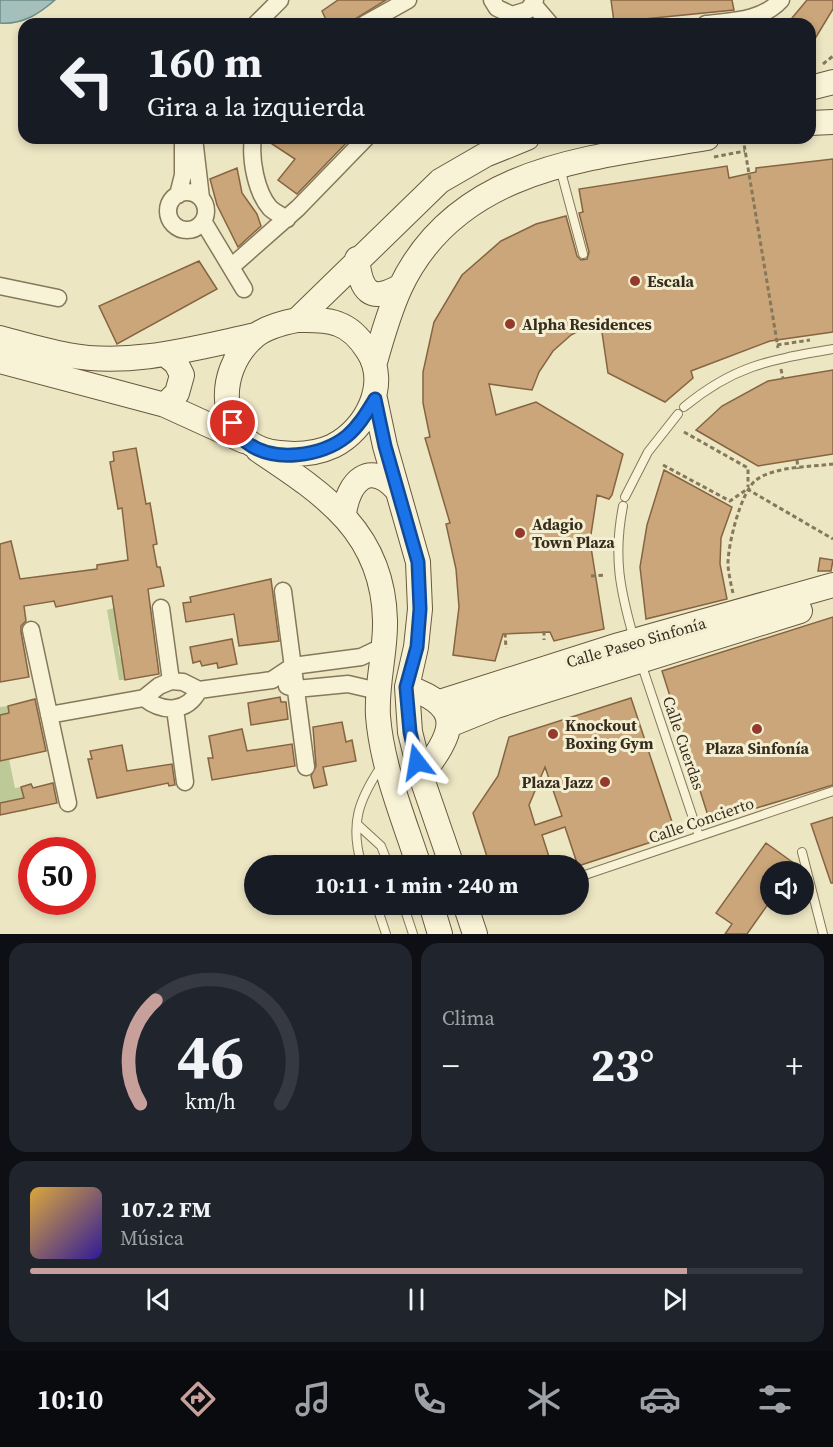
<!DOCTYPE html>
<html lang="es">
<meta charset="utf-8">
<style>
body{margin:0;font-family:"Source Serif 4",serif;background:#20242c;color:#f1f3f6;height:100vh;display:flex;flex-direction:column;font-size:22px;white-space:nowrap}
*{box-sizing:border-box;margin:0}
p{font-size:20px;color:#9ea1a6}
.icon{flex:none;width:33px;height:33px;fill:none;stroke:currentColor;stroke-width:2;stroke-linecap:round;stroke-linejoin:round}
.map{position:relative;height:934px;overflow:hidden}
.side{display:flex;flex-direction:column;gap:9px;padding:9px;background:#0d0f14;flex:1}
.side>*{flex:none}
.hud{position:absolute;left:18px;top:18px;width:798px;height:126px;border-radius:18px;box-shadow:0 3px 9px #0003;background:#171b24;color:#f1f3f6;overflow:hidden}
.tools{position:absolute;left:760px;top:861px;display:grid;gap:12px}
.tools a{display:grid;place-items:center;width:54px;height:54px;border-radius:50%;background:#171b24;box-shadow:0 3px 9px #0003;font-size:30px}
.speed{position:absolute;left:18px;top:837px;display:flex;gap:12px;font-size:30px;font-weight:700;text-align:center}
.speed>*{display:grid;place-content:center;width:78px;height:78px;border-radius:50%;background:#171b24;box-shadow:0 3px 9px #0003;line-height:1}
.speed .limit{border:9px solid #d22;background:#fff;color:#111}
.pin{position:absolute;display:grid;place-items:center;width:51px;height:51px;color:#fff;margin:-26px;border:3px solid #fff;border-radius:50%;box-shadow:0 2px 6px #0007}
.me{position:absolute;width:66px;margin:-33px;rotate:346deg;stroke-linejoin:round;filter:drop-shadow(0 0 4px #0008)}
.turn{display:flex;align-items:center;gap:21px;height:126px;padding:0 30px;font-size:27px}
.turn .icon{width:78px;height:78px;stroke-width:2.5}
.turn b{display:block;font-size:42px;line-height:51px}
.big{font-size:45px;font-weight:700;line-height:1.1}
.side .card{flex:1;display:flex;flex-direction:column;justify-content:center;gap:9px;min-width:0;padding:0 21px;border-radius:18px;background:#20242c}
.side .dial{align-items:center;gap:0}
.dial svg{height:156px;overflow:visible;fill:none;stroke:#363941;stroke-width:7;stroke-linecap:round;text-anchor:middle}
.dial text{fill:#f1f3f6;stroke:none}
.song{display:flex;align-items:center;gap:18px}
.cover{width:72px;height:72px;border-radius:9px;background:linear-gradient(135deg,hsl(40 70% 55%),hsl(250 70% 35%))}
.played{height:6px;border-radius:3px;background:linear-gradient(90deg,#c7a09b 85%,#363941 85%)}
.keys{display:flex;justify-content:space-around;direction:ltr}
.heat{display:flex;justify-content:space-between;align-items:center;font-size:33px;direction:ltr}
.side .tiles{flex:1;display:grid;gap:9px;grid-template-columns:1fr 1fr}
.card:last-child{grid-column:span 2}
.trip{position:absolute;left:244px;top:855px;width:345px;height:60px;border-radius:30px;background:#171b24;box-shadow:0 3px 9px #0003;font-weight:700;line-height:60px;text-align:center}
.tab-bar{display:flex;height:96px;justify-content:space-around;align-items:center;background:#090b0e;color:#9ea1a6}
.tab-bar .icon{width:42px;height:42px}
.tab-bar .active{color:#c7a09b}
.tab-bar b{font-size:27px;color:#f1f3f6}
.map>svg:first-child{display:block}
</style>
<div class="map">
<svg width="833" height="934" viewBox="0 0 833 934">
<rect width="100%" height="100%" fill="#ede6c3"/>
<path fill="#bdca97" d="M114 608 121 646H118L120 658 129 656 130 662 122 664 125 680H119L107 610Z
M8 706 9 713 2 715 13 734 18 757 9 759 15 788 21 787 27 811 15 812 12 800 0 803V707Z"/>
<path fill="#a5c0bb" stroke="#6c8d8a" stroke-width="1.5" d="M0 0H55C39 14 22 25 0 23Z"/>
<path fill="#caa67a" stroke="#856541" stroke-width="1.5" fill-rule="evenodd" d="M338 0H386L347 24H328L322 11Z
M611 0H732L734 10 614 22Z
M807 0H833V9L810 47V24H787Z
M263 138H351L297 194 278 180 295 159Z
M833 159V332L770 341 691 371 693 378 665 402 608 373 600 319 571 335 553 351 539 372 532 390 489 384 496 415 536 402 623 454 612 495 609 499 597 495 590 541 604 629 554 641 550 632 503 634 495 661 453 655 459 607 456 569 446 524 450 523 425 438 430 437 423 403V372L434 322 462 275 501 241 536 224 566 216 577 256 581 260 587 259 589 252 579 213 583 212 579 189 727 166 729 178 756 172V168Z
M237 168 242 193 257 214 261 226 238 247 217 205 210 179Z
M199 261 217 289 117 344 99 306Z
M833 370V454L758 466 696 430 722 406 768 381Z
M136 448 146 504 150 503 157 544 153 545 157 567H160L164 586 148 589 159 674 125 680 112 596 56 607 54 601 24 606 26 621 21 626V632L29 677 0 682V544L11 541 20 579 97 569V565L128 560 122 508 118 509 110 462 114 461 113 452Z
M664 470 732 507 721 538 720 564 727 599 646 619 640 567 647 525Z
M820 558 833 560 831 571H818Z
M271 579 279 641 239 646 234 614 186 622 183 603 191 602 190 597Z
M833 617V785L710 822 662 671Z
M232 639 237 664 218 668 217 663 202 666 200 661 193 663 190 647Z
M280 697 281 702H286L288 719 251 725 248 703Z
M631 698 676 834 578 866 565 827 542 835 552 866H490L473 813 498 776 509 737ZM545 767 562 816 535 825 529 805Z
M35 699 46 751 0 761V715L9 713 8 706Z
M342 722 346 742 352 740 356 761 323 767 327 785 314 788 311 776 316 766 313 727Z
M242 729 247 751 292 744 295 766 212 780 208 758H213L209 736Z
M122 745 127 771 172 764 175 785 169 786 168 783 97 798 88 759H92L90 751Z
M53 783 57 803 0 815V803L24 798 21 787 31 784 33 788Z
M833 817V883H831L811 824Z
M766 843 799 867 800 872H771V900L747 934H725L732 924 716 913Z"/>
<g fill="none" stroke-linecap="round" stroke-linejoin="round">
<defs>
<path id="lane" d="M560 168 583 254
M684 407C735 365 770 360 833 349
M625 497 648 452 678 414
M623 506C613 557 620 590 634 639
M641 663 699 836
M357 824 381 846 389 866
M802 852 823 934
M362 866C349 824 359 799 382 765
M579 877 833 791
M376 904 386 934
M403 904 413 934
M471 912 495 904"/>
<path id="street" d="M492 0 497 8 512 15 528 10 535 0
M533 4 550 24
M256 24 280 0
M365 24 408 0
M706 24C732 21 762 21 781 0
M194 138 201 198
M253 138C250 159 256 192 270 208 274 212 282 216 287 219
M168 211a19 19 0 1 1 38 0a19 19 0 1 1-38 0Z
M178 195 183 175V138
M203 221 244 289
M231 267 298 208 366 138
M0 286 58 298
M283 591 306 767
M161 608 171 681
M31 630 68 803
M287 686 296 689 348 684 378 691
M144 698C163 713 187 713 199 690
M175 709 185 782
M49 715 144 698 159 686 171 681 183 682 199 690 272 680 293 666 361 657 384 646"/>
<path id="secondary" d="M810 88 833 82
M810 123 833 122
M357 259C361 291 370 304 401 286
M297 320C310 320 325 319 338 324 350 328 361 340 368 351 389 384 367 429 333 446 316 454 297 455 279 453 217 447 212 372 255 336 266 327 282 323 297 320Z
M297 320 440 181 485 155 527 138
M0 338C22 344 45 351 68 355 130 367 195 348 256 335
M0 361 165 405 244 441
M375 362C382 337 389 312 400 288 457 166 591 158 707 138
M375 399 385 446 418 562 420 609 416 647 407 687 410 732 421 776 452 866
M165 405 177 393 182 375 176 363 166 355
M258 450C324 494 383 532 385 620 386 652 376 683 378 716 382 767 403 817 419 866
M344 514C348 482 369 459 397 490
M407 687C468 708 452 734 421 776
M440 702 619 645 833 585
M449 725 496 706 800 611
M431 904 440 934
M465 904 475 934"/>
</defs>
<use href="#lane" stroke="#86785a" stroke-width="10"/>
<use href="#street" stroke="#86785a" stroke-width="19"/>
<use href="#secondary" stroke="#68593e" stroke-width="26"/>
<path stroke="#86785a" stroke-width="3" stroke-dasharray="4.5 3" stroke-linecap="butt" d="M823 64 833 56
M743 138 778 348
M714 157 745 151
M777 345 810 340
M781 369 783 379
M684 432 748 468V487
M797 460 798 469
M663 465 730 501 746 490
M747 489 833 539
M591 576 605 575
M733 593C731 585 729 575 728 566 727 547 741 491 756 480 775 466 811 467 833 464
M544 631V640
M505 633 506 648
M681 746 689 743"/>
<use href="#lane" stroke="#f8f2d6" stroke-width="8"/>
<use href="#street" stroke="#f8f2d6" stroke-width="16"/>
<use href="#secondary" stroke="#f8f2d6" stroke-width="24"/>
</g>
<g fill="none" stroke-linecap="round" stroke-linejoin="round">
<defs>
<path id="route" d="M233 423C237 429 240 438 246 442 273 464 322 456 347 436 359 426 367 412 375 399L385 446 418 562 420 609 417 647 406 687 410 732 417 762"/>
</defs>
<use href="#route" stroke="#114b97" stroke-width="15"/>
<use href="#route" stroke="#1a73e8" stroke-width="10"/>
</g>
<g fill="#933a2c" stroke="#f4efd2" stroke-width="2">
<circle cx="635" cy="281" r="6"/>
<circle cx="510" cy="324" r="6"/>
<circle cx="520" cy="533" r="6"/>
<circle cx="757" cy="729" r="6"/>
<circle cx="553" cy="734" r="6"/>
<circle cx="605" cy="782" r="6"/>
</g>
<g text-anchor="middle" stroke-width="6" stroke-linejoin="round" paint-order="stroke">
<g font-size="16" font-weight="bold" fill="#372d1e" stroke="#f4efd2" text-anchor="start">
<text x="647" y="287">Escala</text>
<text x="522" y="330">Alpha Residences</text>
<text x="532" y="530">Adagio<tspan x="532" dy="18">Town Plaza</tspan></text>
<text x="565" y="731">Knockout<tspan x="565" dy="18">Boxing Gym</tspan></text>
<text x="757" y="754" text-anchor="middle">Plaza Sinfonía</text>
<text x="593" y="788" text-anchor="end">Plaza Jazz</text>
</g>
<g font-size="16" fill="#372d1e" stroke="#f4efd2">
<text transform="translate(636 642) rotate(-16)" y="6">Calle Paseo Sinfonía</text>
<text transform="translate(684 743) rotate(71)" y="6">Calle Cuerdas</text>
<text transform="translate(701 820) rotate(-19)" y="6">Calle Concierto</text>
</g>
</g>
</svg>
<div class="tools">
<a><svg class="icon" aria-label="sound" viewBox="0 0 24 24"><path d="M4 9h4l5-4v14l-5-4H4zM17 9q2 3 0 6"/></svg></a>
</div>
<div class="speed"><div class="limit">50</div></div>
<div class="pin" style="left:233px;top:423px;background:#d93025"><svg class="icon" aria-label="arrive" viewBox="0 0 24 24"><path d="M6 21V4h12l-3 4 3 4H6"/></svg></div>
<svg class="me" style="left:417px;top:762px" viewBox="-20 -20 40 40"><path d="M0-17L14 15 0 8-14 15z" fill="#1a73e8" stroke="#fff" stroke-width="4"/></svg>
<div class="trip">10:11 · 1 min · 240 m</div>
<div class="hud">
<div class="turn"><svg class="icon" aria-label="left" viewBox="0 0 24 24"><path d="M17 20v-9H6M10 6l-5 5 5 5"/></svg><div><b>160 m</b>Gira a la izquierda</div></div>
</div>
</div>
<section class="side">
<div class="tiles">
<div class="card dial"><svg viewBox="0 0 100 80">
<path d="M14 69A42 42 0 1 1 86 69"/>
<path d="M14 69A42 42 0 0 1 22 16" stroke="#c7a09b"/>
<text x="50" y="56" font-size="32" font-weight="700">46</text>
<text x="50" y="72" font-size="11">km/h</text>
</svg></div>
<div class="card"><p>Clima</p>
<div class="heat"><a>−</a><b class="big">23°</b><a>+</a></div>
</div>
<div class="card">
<div class="song"><i class="cover"></i><div><b>107.2 FM</b><p>Música</p></div></div>
<div class="played"></div>
<div class="keys"><svg class="icon" aria-label="previous" viewBox="0 0 24 24"><path d="M18 5L8 12l10 7zM5 5v14"/></svg><svg class="icon" aria-label="pause" viewBox="0 0 24 24"><path d="M8 5v14M16 5v14"/></svg><svg class="icon" aria-label="next" viewBox="0 0 24 24"><path d="M6 5l10 7-10 7zM19 5v14"/></svg></div>
</div>
</div>
</section>
<nav class="tab-bar">
<b>10:10</b>
<svg class="icon active" aria-label="directions" viewBox="0 0 24 24"><path d="M12 3l9 9-9 9-9-9zM9 14v-3h6M13 9l2 2-2 2"/></svg>
<svg class="icon" aria-label="music" viewBox="0 0 24 24"><path d="M9 18V5l10-2v13"/><circle cx="6" cy="18" r="3"/><circle cx="16" cy="16" r="3"/></svg>
<svg class="icon" aria-label="phone" viewBox="0 0 24 24"><path d="M5 4h4l2 5-3 2q2 4 5 5l2-3 5 2v4C11 20 4 13 5 4z"/></svg>
<svg class="icon" aria-label="climate" viewBox="0 0 24 24"><path d="M12 3v18M4 7l16 10M4 17L20 7"/></svg>
<svg class="icon" aria-label="car" viewBox="0 0 24 24"><path d="M5 17H2v-5l4-1 3-4h7l3 4 3 1v5h-3M9 17h6M6 11h13"/><circle cx="7" cy="17" r="2"/><circle cx="17" cy="17" r="2"/></svg>
<svg class="icon" aria-label="filters" viewBox="0 0 24 24"><path d="M4 7h16M4 17h16"/><circle cx="9" cy="7" r="2"/><circle cx="15" cy="17" r="2"/></svg>
</nav>
